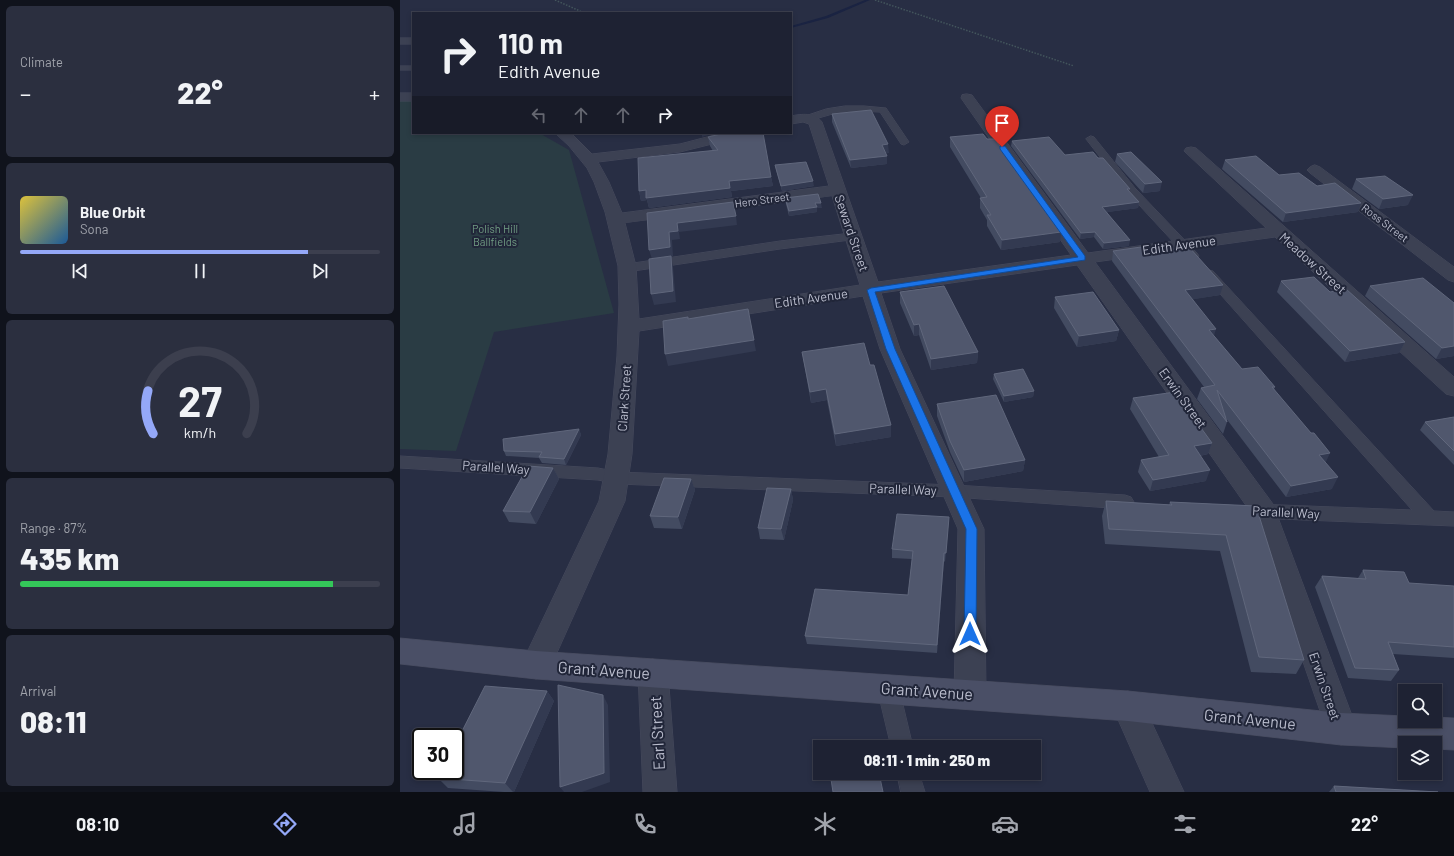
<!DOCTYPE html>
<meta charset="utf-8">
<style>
body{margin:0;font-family:Barlow,sans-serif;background:#2b2f3f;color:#f1f3f6;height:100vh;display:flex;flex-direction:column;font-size:15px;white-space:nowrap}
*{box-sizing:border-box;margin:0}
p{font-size:13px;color:#a1a4ac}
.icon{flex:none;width:22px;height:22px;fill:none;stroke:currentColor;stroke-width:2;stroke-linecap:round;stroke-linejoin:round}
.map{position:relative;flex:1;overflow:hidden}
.side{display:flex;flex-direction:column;gap:6px;padding:6px;background:#10131c;width:400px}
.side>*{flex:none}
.banner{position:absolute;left:12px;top:12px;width:380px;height:122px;border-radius:0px;box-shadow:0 2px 6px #0003,0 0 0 1px #3c3f4e;background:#1e2233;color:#f1f3f6;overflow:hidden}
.fabs{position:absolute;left:998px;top:684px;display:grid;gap:8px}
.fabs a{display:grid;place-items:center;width:44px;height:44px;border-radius:0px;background:#1e2233;box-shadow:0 2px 6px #0003,0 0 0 1px #3c3f4e;font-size:20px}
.speed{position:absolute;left:12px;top:728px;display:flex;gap:8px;font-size:20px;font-weight:700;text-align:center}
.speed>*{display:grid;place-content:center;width:52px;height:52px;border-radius:50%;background:#1e2233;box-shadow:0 2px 6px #0003,0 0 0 1px #3c3f4e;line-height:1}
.speed .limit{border:2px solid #111;border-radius:6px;background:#fff;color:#111}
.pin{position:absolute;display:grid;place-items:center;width:34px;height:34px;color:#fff;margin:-41px -17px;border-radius:50% 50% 50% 0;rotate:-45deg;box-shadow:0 0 4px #0007}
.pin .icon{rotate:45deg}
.me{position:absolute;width:44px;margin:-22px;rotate:0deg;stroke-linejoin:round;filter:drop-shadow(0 0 3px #0008)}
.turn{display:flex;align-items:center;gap:14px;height:84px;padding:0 20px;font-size:18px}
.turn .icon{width:52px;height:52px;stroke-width:2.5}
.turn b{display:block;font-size:28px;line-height:34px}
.lanes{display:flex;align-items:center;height:38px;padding:0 20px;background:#0003;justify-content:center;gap:20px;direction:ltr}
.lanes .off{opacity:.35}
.big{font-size:30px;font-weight:800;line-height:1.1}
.side .widget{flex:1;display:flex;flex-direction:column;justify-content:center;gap:6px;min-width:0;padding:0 14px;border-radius:6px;background:#2b2f3f}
.side .dial{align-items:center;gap:0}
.dial svg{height:104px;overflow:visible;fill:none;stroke:#3c3f4e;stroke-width:7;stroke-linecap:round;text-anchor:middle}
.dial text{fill:#f1f3f6;stroke:none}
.song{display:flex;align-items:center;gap:12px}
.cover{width:48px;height:48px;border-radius:6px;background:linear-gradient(135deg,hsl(50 70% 55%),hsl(210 70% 35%))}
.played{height:4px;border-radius:2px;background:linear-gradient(90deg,#94a8f8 80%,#3c3f4e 80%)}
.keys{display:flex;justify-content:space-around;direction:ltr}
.heat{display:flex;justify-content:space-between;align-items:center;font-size:22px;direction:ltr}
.charge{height:6px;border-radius:3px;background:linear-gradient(90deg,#34c759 87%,#3c3f4e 0)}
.trip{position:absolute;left:413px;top:740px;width:228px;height:40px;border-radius:0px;background:#1e2233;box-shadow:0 2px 6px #0003,0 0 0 1px #3c3f4e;font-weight:800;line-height:40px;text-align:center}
.tabs{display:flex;height:64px;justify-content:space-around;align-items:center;background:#0c0e14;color:#a1a4ac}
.tabs .icon{width:28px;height:28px}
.tabs .on{color:#94a8f8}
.tabs b{font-size:18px;color:#f1f3f6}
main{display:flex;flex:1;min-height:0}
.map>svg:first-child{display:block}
</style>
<main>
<section class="side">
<div class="widget"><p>Climate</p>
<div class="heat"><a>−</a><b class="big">22°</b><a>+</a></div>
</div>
<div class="widget">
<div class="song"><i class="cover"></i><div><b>Blue Orbit</b><p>Sona</p></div></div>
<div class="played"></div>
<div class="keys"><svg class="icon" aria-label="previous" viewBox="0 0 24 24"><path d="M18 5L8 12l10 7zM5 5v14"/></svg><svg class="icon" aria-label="pause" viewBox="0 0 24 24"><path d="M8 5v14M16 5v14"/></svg><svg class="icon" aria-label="next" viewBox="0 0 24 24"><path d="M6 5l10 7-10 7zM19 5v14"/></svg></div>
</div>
<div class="widget dial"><svg viewBox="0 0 100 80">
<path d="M14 69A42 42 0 1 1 86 69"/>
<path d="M14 69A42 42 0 0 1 10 36" stroke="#94a8f8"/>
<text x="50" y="56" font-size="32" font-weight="700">27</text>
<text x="50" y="72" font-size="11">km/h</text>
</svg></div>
<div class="widget"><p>Range · 87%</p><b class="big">435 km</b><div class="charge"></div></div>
<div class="widget"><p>Arrival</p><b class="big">08:11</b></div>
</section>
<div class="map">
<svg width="1054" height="792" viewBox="0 0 1054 792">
<rect width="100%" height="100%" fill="#282e44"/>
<path fill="#2a3c44" d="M0 100H13V133H139L169 150 214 313 94 332 56 451 0 449Z"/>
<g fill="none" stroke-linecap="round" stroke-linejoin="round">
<path fill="#1a2342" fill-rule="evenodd" d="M465 0H470L428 18 391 28V26L426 16Z"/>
<defs>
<path id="lane" d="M0 66H13V70H0Z
M445 106H464L486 108 509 142 504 145 501 144 480 112 455 111 436 113 408 121 403 118 405 116 426 109Z
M691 136 694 137 735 188 797 253 799 256 797 259H789L727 192 686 139Z
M454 233 458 235 460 237 458 239 380 249 227 272 223 271 221 268 223 265 227 264 380 241Z
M809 270 813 271 1034 511 1054 512V526L855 518 849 516 846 511 849 506 855 504 1012 510 805 277 803 274 805 271Z
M0 456 198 468 218 472 553 485 725 495 731 497 734 502 731 507 725 509 553 497 218 484 198 480 0 468Z
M488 678 495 681 499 688 513 747H491L477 688 481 681Z
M497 773H519L525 792H501Z"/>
<path id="street" d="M0 38H13V44H0Z
M0 93H13V101H0Z
M567 94 572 95 688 253 866 228 784 151 786 148 791 147 796 148 1054 377V396L1046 394 875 237 695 262 873 504 957 729 952 740 941 745 930 740 852 514 677 265 481 293 500 349 584 529 586 694 581 704 570 709 559 704 554 694 558 529 480 349 463 296 239 331 232 454 225 501 147 675 136 679 125 675 121 665 199 501 208 454 217 356 219 304 218 266 205 212 194 182 187 168 169 146 155 133H171L192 154 280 144 322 133H346L344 136 280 152 198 162 209 182 222 213 429 186 409 124 403 122 391 124V116C401 114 415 112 422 122L478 282 671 255 561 98 562 95ZM432 196 460 285 239 319 236 266 225 223Z
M915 165 920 167 1054 267V282L1048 280 910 173 907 170 910 167Z
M253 659 264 663 268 673 277 792H243L238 673 242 663Z
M728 691 739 695 784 792H750L712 706 717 695Z"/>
<path id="secondary" d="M0 638 136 651 728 691 941 713 1005 716V721H1035V717L1054 718V750L1035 749V743H1005V748L941 745 728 721 136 679 0 664Z"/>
</defs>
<use href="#lane" stroke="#464a5d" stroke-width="1"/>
<use href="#street" stroke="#464a5d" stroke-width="1"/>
<use href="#secondary" stroke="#464a5d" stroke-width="1"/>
<path stroke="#43555c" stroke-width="1.5" stroke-dasharray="1.5 1.5" stroke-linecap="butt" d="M155 0 180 11V13
M475 0 674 66"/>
<use href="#lane" fill="#3c4153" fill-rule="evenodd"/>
<use href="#street" fill="#3c4153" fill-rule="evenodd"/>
<use href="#secondary" fill="#4a4f66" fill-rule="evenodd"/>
</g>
<path fill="#434b61" d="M432 114 489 153H485L487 164 451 168 432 122Z
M308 137 371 177 373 186 331 191 332 197 249 208 247 200 241 201 239 191 313 151 310 146Z
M550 137 660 242 601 250 587 226V220L580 208V198H581L550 147Z
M612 141 665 155 729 192 739 202 738 208 707 212 729 246 703 249 694 237 680 239 611 146Z
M717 154 760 191 743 193 715 162Z
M825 160 917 186 958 212 883 222 822 169Z
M375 165 414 186 382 191 376 170Z
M956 179 1008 205 979 209 952 189Z
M385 198 422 208H417V212L389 216 386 204Z
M713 251 746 253 820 295 793 299 814 336 842 369 875 387 874 389 926 463 932 489 886 497 825 417 827 422 823 434 797 399 801 388 804 387 712 261Z
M881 281 930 292 1005 342 999 353 945 362 877 292Z
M970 286 1054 356 1036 359 965 296Z
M500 292 578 352 577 363 531 370 519 335 514 336 500 303Z
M655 297 719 330 716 341 677 347 654 308Z
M402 352 470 365 491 437 436 446 427 400 411 403Z
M594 374 634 391 633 397 604 402 593 379Z
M733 398 812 443 808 454 800 456 806 481 750 491 738 472 741 460 759 457 730 409Z
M537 404 625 460 623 471 564 482 550 452 537 416Z
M1054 417V465L1020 430 1025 422Z
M179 429 181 435 166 465 142 463 139 458 106 456 104 451Z
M153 468 159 479 136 524 109 522 103 511Z
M291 479 295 490 282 529 254 528 250 516Z
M391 489 393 500 384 540 360 539 358 528Z
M706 501 769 505 770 502 856 506 904 660 896 674 851 672 820 551 705 544 702 516Z
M548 525 545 562 544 561 537 653 407 644 405 636 508 595 512 559 492 558V549Z
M963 570 1009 583 1054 586V658L993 654 999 670 991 681 948 678 915 587 922 576 958 578Z
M147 691 154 701 114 792H104L48 788 38 778Z
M934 786 1038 792H929Z"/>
<path fill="#333a51" d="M302 133H316L302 137Z
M488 144 489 153 482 154V145Z
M487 156V164L451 168 450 160Z
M371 177 373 186 331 191 332 197 249 208 247 200 241 201 239 191Z
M413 181 414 186 382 191 381 186Z
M762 182 760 191 743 193 745 184Z
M1013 195 1008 205 979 209 983 199Z
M739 202 738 208 701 213 702 207Z
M415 203H421L422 208H417V212L389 216V211Z
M961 203 958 212 883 222 886 213Z
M336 216 337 225 279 232 280 239 272 240 273 256 252 259 249 250 269 232 277 223Z
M661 232 660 242 601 250 602 240Z
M695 232 694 237 680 239 681 233Z
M730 240 729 246 703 249 704 243Z
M271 256 273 267 276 302 254 305 251 294Z
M823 285 820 295 783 301 785 290Z
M519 324V335L514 336V325Z
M816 329 813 339 809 330Z
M719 330 716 341 677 347 679 336Z
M354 340 356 351 268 366 265 354Z
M1005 342 999 353 945 362 950 351Z
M1054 346V356L1036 359 1042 348Z
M578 352 577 363 531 370V359Z
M426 389 427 400 411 403 410 392Z
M634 391 633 397 604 402V396Z
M491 425V437L436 446 435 434Z
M179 429 181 435 166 465 164 459Z
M812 443 808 454 790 458 794 446Z
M930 453 925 464 919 455Z
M625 460 623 471 564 482V470Z
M153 468 159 479 136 524 130 512Z
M810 470 806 481 750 491 753 480Z
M938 477 932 489 886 497 891 486Z
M291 479 295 490 282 529 278 517Z
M391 489 393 500 384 540 381 529Z
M549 517 548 525 545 562 546 553Z
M544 553V561L537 653V645Z
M147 691 154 701 114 792H113L105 783Z
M203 695 208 705 210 782 182 792H164L160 787Z"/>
<path fill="#50576d" stroke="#60677c" d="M471 110 488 144 482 145 487 156 450 160 432 114Z
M325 133H363L371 177 329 181 330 188 246 198V190L239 191 238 158 318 150 308 137Z
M583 134 587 139H595L661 232 602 240 587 215H591L580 198 587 197 550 137Z
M649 137 665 155 693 152 698 158H703L730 189H727L739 202 702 207 730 240 704 243 695 232 681 233 612 141Z
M731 152 762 182 745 184 717 154Z
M856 156 879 175 899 173 917 186 935 183 961 203 886 213 825 160Z
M406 162 413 181 381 186 375 165Z
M985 176 1013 195 983 199 956 179Z
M418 194 421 203H415L417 207 389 211 385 198Z
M333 202 336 216 277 223 278 231 269 232 270 247 249 250 247 213Z
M741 247 746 253 789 247 823 285 785 290 816 329 809 330 842 369 858 367 875 387H872L911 433H914L930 453 919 455 938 477 891 486 817 390 827 422 801 388 815 385 713 251Z
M271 256 273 291 251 294 249 259Z
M914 277 930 292 946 289 1005 342 950 351 881 281Z
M1023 278 1054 303V346L1042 348 970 286Z
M544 286 578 352 531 359 519 324 514 325 500 292Z
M693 292 719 330 679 336 655 297Z
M348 309 354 340 265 354 263 321 288 317V319Z
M464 343 470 365H474L491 425 435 434 426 389 410 392 402 352Z
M623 369 634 391 604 396 594 374Z
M775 392 812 443 794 446 810 470 753 480 741 460 769 455 733 398Z
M596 395 625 460 564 470 550 441 537 404Z
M1054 417V451L1025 422Z
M179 429 164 459 139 457 142 452 104 451 103 439Z
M128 466 153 468 130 512 103 511Z
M264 478 291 479 278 517 250 516Z
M367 488 391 489 381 529 358 528Z
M706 501 772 505 770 502 856 506 904 660 859 657 826 535 709 529Z
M497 514 549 517 546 553H544L537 645 405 636 415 589 508 595 513 551 492 549Z
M963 570 1004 572 1009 583 1054 586V647L988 642 999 670 955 668 922 576 966 579Z
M158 685 203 695 204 773 160 787Z
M85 686 147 691 105 783 38 778 42 771H55V745Z
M473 741 474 747H447Z
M430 773H479L483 792H433Z
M934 786 1038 792H936Z"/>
<path fill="#1a73e8" stroke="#114b97" d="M600 146H605L685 256V260L475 292 495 349 577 529 576 634 575 638 570 639 566 638 564 634 566 529 486 349 467 290 471 288 678 257 600 149Z"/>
<g text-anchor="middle" stroke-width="4" stroke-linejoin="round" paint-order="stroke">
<g font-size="11" fill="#babdcd" stroke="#212639">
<text transform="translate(362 200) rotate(-8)" y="4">Hero Street</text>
<text transform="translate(985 223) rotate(37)" y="4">Ross Street</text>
</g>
<g font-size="11" fill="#719d83" stroke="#212639">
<text x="95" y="233">Polish Hill<tspan x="95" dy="13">Ballfields</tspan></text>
</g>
<g font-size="13" fill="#babdcd" stroke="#212639">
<text transform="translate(452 233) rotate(71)" y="5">Seward Street</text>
<text transform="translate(779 245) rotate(-8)" y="5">Edith Avenue</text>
<text transform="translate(913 263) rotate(42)" y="5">Meadow Street</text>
<text transform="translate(411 298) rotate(-8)" y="5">Edith Avenue</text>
<text transform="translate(224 398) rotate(-86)" y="5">Clark Street</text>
<text transform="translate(783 398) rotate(54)" y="5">Erwin Street</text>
<text transform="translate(96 467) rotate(4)" y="5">Parallel Way</text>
<text transform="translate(503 489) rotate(2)" y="5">Parallel Way</text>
<text transform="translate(886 512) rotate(3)" y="5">Parallel Way</text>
<text transform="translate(925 686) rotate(71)" y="5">Erwin Street</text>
</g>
<g font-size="16" fill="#babdcd" stroke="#212639">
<text transform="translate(204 670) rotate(4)" y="6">Grant Avenue</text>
<text transform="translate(527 691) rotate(4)" y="6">Grant Avenue</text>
<text transform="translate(850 719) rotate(6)" y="6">Grant Avenue</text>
<text transform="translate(257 733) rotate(-93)" y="6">Earl Street</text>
</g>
</g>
</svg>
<div class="fabs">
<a><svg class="icon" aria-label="search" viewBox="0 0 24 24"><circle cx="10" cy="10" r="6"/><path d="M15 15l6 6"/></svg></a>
<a><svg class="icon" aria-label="layers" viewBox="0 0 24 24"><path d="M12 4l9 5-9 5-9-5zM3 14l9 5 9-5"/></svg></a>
</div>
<div class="speed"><div class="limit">30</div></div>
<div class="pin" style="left:602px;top:147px;background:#d93025"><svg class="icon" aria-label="arrive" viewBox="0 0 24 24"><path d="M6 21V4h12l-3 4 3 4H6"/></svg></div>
<svg class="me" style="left:570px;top:634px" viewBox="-20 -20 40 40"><path d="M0-17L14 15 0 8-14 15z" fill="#1a73e8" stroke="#fff" stroke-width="4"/></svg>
<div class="trip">08:11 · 1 min · 250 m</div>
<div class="banner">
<div class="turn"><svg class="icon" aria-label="right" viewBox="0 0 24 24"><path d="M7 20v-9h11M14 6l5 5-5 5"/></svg><div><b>110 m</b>Edith Avenue</div></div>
<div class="lanes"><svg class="icon off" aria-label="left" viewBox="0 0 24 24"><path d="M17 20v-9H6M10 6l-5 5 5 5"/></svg><svg class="icon off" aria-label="ahead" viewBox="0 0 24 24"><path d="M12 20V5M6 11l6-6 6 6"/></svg><svg class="icon off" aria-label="ahead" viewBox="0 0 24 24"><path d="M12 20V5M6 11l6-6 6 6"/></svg><svg class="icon" aria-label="right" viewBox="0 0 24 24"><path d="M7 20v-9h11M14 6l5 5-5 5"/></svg></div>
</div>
</div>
</main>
<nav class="tabs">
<b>08:10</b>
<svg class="icon on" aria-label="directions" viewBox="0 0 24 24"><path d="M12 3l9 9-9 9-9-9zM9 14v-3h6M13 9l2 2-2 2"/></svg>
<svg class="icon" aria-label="music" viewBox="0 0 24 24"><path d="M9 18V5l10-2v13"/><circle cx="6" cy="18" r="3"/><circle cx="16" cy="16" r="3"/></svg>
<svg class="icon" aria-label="phone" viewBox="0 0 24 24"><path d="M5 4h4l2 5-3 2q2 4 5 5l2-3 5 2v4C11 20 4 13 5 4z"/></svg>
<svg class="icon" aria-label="climate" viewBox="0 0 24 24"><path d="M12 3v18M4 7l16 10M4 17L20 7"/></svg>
<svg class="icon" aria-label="car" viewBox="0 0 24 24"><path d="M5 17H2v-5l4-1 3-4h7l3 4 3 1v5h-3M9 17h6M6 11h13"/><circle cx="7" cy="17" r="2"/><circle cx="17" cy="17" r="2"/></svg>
<svg class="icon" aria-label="filters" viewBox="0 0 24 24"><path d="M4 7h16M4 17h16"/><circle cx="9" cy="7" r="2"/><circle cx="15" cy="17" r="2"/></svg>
<b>22°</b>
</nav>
